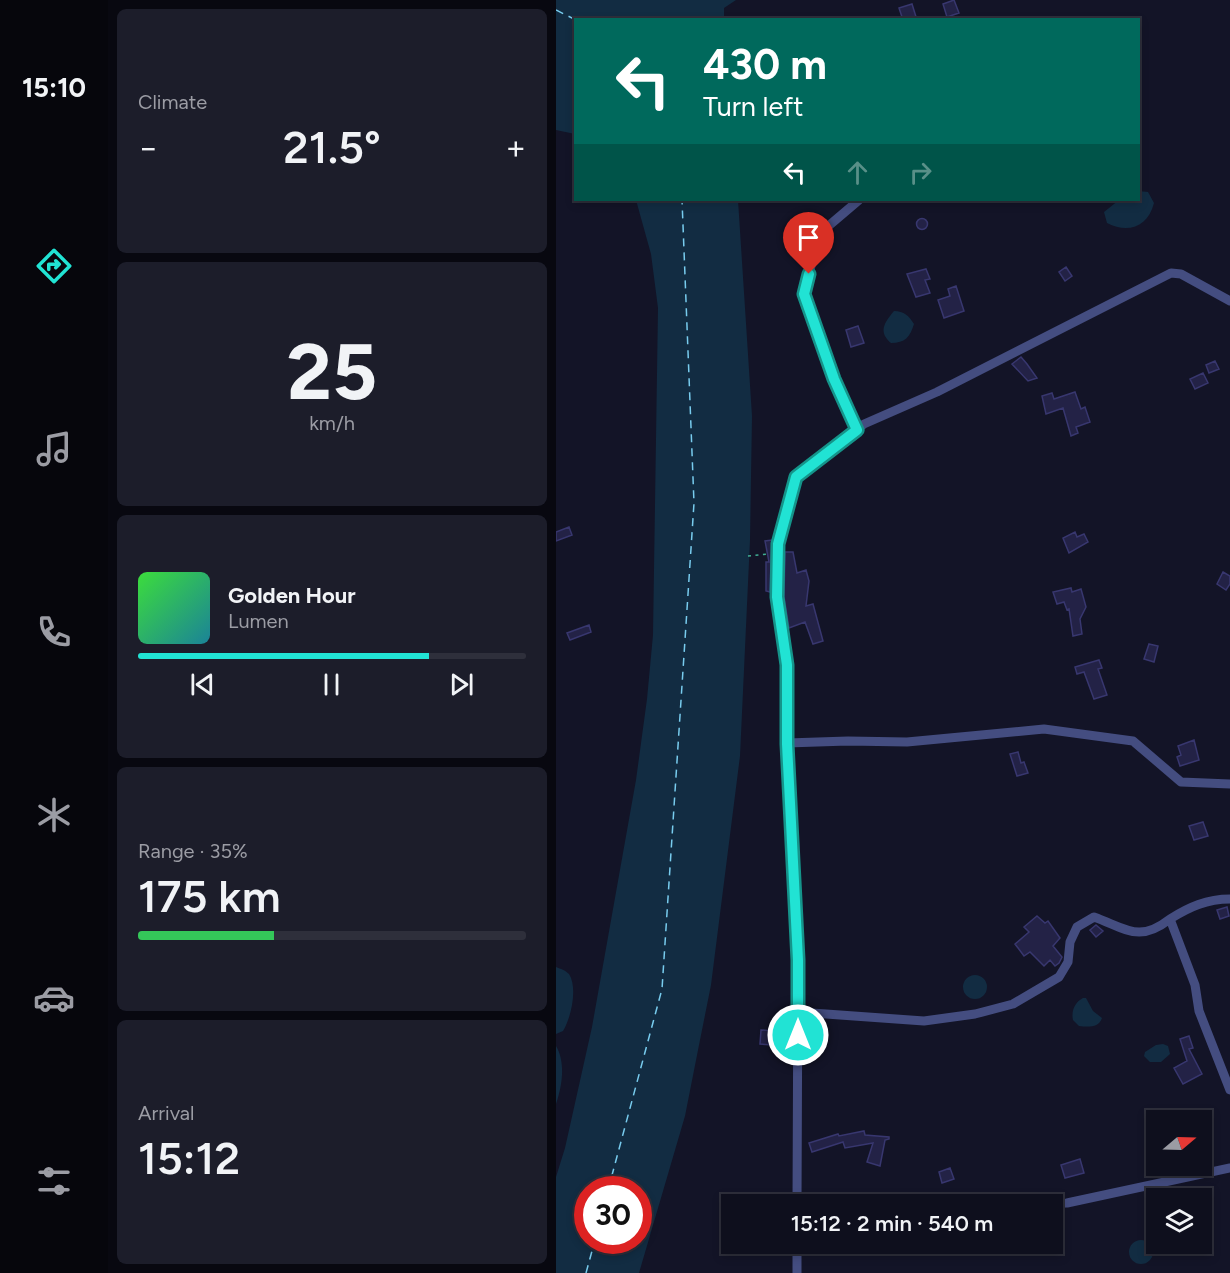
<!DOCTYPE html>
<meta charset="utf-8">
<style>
body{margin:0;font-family:Figtree,sans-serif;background:#1c1d2a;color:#f1f3f6;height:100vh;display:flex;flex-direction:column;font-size:22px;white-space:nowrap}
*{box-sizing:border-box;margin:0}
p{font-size:20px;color:#9b9ca4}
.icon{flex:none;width:33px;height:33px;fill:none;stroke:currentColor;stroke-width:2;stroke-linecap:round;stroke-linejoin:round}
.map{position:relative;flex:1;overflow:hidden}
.panel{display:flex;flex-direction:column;gap:9px;padding:9px;background:#080810;width:448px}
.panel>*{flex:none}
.top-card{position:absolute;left:18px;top:18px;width:566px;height:183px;border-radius:0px;box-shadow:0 3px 9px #0003,0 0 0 2px #2e2f3b;background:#00695c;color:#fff;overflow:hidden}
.needle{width:39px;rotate:71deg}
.controls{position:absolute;left:590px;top:1110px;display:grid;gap:12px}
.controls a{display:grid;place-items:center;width:66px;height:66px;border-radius:0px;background:#0e0f1d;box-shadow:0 3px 9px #0003,0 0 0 2px #2e2f3b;font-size:30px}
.speed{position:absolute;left:18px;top:1176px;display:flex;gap:12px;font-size:30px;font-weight:700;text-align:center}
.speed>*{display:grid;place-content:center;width:78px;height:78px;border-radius:50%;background:#0e0f1d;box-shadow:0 3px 9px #0003,0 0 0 2px #2e2f3b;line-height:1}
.speed .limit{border:9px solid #d22;background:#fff;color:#111}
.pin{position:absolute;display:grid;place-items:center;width:51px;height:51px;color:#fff;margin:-62px -26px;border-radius:50% 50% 50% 0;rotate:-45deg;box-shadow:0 0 6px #0007}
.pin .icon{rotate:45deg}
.me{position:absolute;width:66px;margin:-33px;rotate:0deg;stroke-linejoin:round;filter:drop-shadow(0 0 4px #0008)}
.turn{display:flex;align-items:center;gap:21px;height:126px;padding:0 30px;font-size:27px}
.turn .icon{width:78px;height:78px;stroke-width:2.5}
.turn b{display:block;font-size:42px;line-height:51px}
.lanes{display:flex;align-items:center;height:57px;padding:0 30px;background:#0003;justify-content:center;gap:30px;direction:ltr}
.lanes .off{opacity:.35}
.big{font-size:45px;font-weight:600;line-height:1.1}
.panel .widget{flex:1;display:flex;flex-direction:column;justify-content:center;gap:9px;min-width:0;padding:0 21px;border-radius:9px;background:#1c1d2a}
.panel .dial{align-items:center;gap:0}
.dial b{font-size:78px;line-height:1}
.song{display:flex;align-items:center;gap:18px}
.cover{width:72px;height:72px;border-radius:9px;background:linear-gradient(135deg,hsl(120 70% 55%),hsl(190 70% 35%))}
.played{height:6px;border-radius:3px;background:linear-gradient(90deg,#21e3d4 75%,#2e2f3b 75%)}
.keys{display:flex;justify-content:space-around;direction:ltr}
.heat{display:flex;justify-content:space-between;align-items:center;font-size:33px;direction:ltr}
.charge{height:9px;border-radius:4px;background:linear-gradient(90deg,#34c759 35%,#2e2f3b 0)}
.trip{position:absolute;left:165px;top:1194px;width:342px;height:60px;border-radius:0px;background:#0e0f1d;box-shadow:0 3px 9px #0003,0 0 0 2px #2e2f3b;font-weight:600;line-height:60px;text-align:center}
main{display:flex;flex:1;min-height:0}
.dock{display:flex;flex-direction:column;width:108px;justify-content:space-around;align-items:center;background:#06060c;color:#9b9ca4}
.dock .icon{width:42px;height:42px}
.dock .current{color:#21e3d4}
.dock b{font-size:27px;color:#f1f3f6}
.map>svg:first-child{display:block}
</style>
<main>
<nav class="dock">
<b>15:10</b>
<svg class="icon current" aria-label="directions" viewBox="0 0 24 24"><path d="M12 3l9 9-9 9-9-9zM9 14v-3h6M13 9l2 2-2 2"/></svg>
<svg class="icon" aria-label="music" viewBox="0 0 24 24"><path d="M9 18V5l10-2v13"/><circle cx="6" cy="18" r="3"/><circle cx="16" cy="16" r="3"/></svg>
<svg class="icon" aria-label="phone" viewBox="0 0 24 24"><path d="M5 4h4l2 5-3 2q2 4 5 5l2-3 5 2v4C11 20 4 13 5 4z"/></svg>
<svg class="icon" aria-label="climate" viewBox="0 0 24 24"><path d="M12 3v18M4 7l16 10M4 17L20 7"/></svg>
<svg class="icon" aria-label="car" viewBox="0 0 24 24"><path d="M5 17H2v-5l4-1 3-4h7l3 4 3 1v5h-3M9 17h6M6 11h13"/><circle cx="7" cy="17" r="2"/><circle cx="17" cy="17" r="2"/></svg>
<svg class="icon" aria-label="filters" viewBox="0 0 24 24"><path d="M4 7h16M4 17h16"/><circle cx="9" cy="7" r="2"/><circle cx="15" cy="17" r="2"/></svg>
</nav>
<section class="panel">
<div class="widget"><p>Climate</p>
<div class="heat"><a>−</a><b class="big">21.5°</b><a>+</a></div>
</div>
<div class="widget dial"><b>25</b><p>km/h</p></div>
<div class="widget">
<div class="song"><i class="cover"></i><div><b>Golden Hour</b><p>Lumen</p></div></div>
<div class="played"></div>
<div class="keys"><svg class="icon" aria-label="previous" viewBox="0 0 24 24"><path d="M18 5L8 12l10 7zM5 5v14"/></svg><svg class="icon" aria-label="pause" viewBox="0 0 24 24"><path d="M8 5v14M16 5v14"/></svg><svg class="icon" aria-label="next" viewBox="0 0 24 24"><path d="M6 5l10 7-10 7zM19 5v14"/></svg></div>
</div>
<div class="widget"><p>Range · 35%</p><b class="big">175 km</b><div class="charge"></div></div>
<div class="widget"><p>Arrival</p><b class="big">15:12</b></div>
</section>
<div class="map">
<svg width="674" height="1273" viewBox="0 0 674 1273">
<rect width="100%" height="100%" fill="#131427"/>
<path fill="#122c42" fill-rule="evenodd" d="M0 0H180L168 8V19L20 20 19 134 0 130Z
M582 191 592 192 598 203C592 227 572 234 551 223L548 212 563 200H582Z
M80 200H182L196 416 194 540 184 756 155 985 143 1045 129 1116 83 1273H0V1177L9 1148 36 1027 80 780 91 699 97 635 102 308 95 254ZM32 1190H82V1240H32Z
M338 311C348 311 353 316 358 324 354 337 349 343 335 343 322 332 328 323 338 311Z
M0 967C5 969 9 970 13 974 22 988 15 1018 7 1031L0 1034Z
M407 987a12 12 0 1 1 24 0a12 12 0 1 1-24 0Z
M527 998H530L537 1011 546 1018C543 1028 532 1027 523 1026L517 1020C515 1011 519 1002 527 998Z
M607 1044 612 1046 614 1054 605 1062H594L588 1056 589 1052 600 1045Z
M0 1046C10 1063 6 1086 0 1104Z
M573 1252a12 12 0 1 1 24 0a12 12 0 1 1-24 0Z"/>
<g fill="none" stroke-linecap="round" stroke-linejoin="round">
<path stroke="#78ccee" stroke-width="1.5" stroke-dasharray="8 6" stroke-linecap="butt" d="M0 10 20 20
M52 1190 106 989 138 503 126 200
M30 1273 39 1240"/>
</g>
<path fill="#232246" stroke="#38376f" stroke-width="1.5" d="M398 0 403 13 391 17 387 4Z
M356 4 361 20H347L343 8Z
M360.5 224a5.5 5.5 0 1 1 11 0a5.5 5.5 0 1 1-11 0Z
M510 267 516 276 509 281 503 272Z
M370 269 374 279 369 280 374 293 360 297 351 274Z
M400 286 408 311 388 318 382 300 394 296 392 289Z
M302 326 308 343 295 347 290 330Z
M465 357 471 364 481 378 472 381 456 364Z
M659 361 663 369 653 373 650 365Z
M647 373 652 383 639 389 634 379Z
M519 392 525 409 529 407 534 422 520 427 522 433 515 436 507 408 490 414 486 396 496 393 498 399Z
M13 527 16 535 0 541V532Z
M519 532 521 537 528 534 532 542 513 553 507 538Z
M216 540 214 592 210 591V562H213L209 541Z
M229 552H237L241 573 250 570 253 581 250 606 257 604 267 641 257 644 249 622 233 628 228 597Z
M667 572 674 576V584L670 590 661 584Z
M515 588 516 592 525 589 530 607 524 619 526 634 517 636 513 609 511 610 508 602 501 604 497 592Z
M33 625 35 632 14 640 11 633Z
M593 644 602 646 598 662 588 659Z
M543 660 546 668 542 669 551 695 538 699 528 672 521 674 519 667Z
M638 740 643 760 624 766 621 757 625 755 622 746Z
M462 752 465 763 468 762 472 773 461 776 454 754Z
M647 822 652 836 638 840 633 826Z
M671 907 673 916 664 919 661 910Z
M481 916 489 923 492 921 504 938 497 946 506 957 503 963 499 966 494 960 488 966 474 952 468 956 459 944 473 932 468 927Z
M540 925 547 931 540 937 534 930Z
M205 1030 230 1032 229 1046 204 1044Z
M633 1036 637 1048 633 1049 646 1074 627 1084 618 1068 631 1061 624 1039Z
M308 1131 309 1135 333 1137V1139L329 1140 324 1166 311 1162 317 1143 289 1148 287 1142 256 1152 253 1143 282 1134 283 1136Z
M524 1159 528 1173 509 1178 505 1165Z
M394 1168 398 1179 386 1183 383 1172Z"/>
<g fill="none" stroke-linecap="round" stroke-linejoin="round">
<path stroke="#40ad93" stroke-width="1.5" stroke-dasharray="3 4.5" stroke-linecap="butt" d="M192 556 212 554"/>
<path stroke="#444d80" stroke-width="9" d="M301 430 278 379 248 294 263 234 303 200
M231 743 292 741 351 742 488 729 577 741 625 782 674 784
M674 899C651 899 633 907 614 919L639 985 643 1011 674 1090
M242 1012 368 1021 419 1014 457 1004 503 977 512 962 514 942 521 927 538 917C571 929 583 943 614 919
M241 1204 242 960 231 743V665L221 597 222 544 240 477 308 424 381 392 615 273 625 274 674 301
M477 1204 511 1203 674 1168
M241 1273V1244"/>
</g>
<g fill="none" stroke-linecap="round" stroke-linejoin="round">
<defs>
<path id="route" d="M242 1035V960L231 744V665L221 597 222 544 240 477 301 430 278 379 248 294 253 274"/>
</defs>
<use href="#route" stroke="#15948a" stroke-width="15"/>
<use href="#route" stroke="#21e3d4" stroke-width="10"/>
</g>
</svg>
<div class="controls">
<a><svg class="needle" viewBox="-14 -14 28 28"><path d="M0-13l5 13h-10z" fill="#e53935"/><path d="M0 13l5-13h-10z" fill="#9b9ca4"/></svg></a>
<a><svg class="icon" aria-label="layers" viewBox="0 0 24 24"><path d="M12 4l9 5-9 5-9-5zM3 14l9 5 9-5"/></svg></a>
</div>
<div class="speed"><div class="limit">30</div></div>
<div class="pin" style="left:253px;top:274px;background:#d93025"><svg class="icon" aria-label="arrive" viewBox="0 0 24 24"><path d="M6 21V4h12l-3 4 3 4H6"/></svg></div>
<svg class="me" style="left:242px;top:1035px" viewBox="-20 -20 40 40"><circle r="17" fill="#21e3d4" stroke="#fff" stroke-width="3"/><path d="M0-11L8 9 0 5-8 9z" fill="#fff"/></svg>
<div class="trip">15:12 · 2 min · 540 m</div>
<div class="top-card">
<div class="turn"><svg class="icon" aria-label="left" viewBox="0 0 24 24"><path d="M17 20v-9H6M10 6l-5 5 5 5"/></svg><div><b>430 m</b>Turn left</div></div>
<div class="lanes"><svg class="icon" aria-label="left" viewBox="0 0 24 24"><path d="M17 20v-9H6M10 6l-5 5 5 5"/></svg><svg class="icon off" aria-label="ahead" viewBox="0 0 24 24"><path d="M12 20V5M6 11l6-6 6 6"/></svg><svg class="icon off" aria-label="right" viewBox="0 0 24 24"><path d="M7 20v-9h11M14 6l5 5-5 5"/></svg></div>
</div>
</div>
</main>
